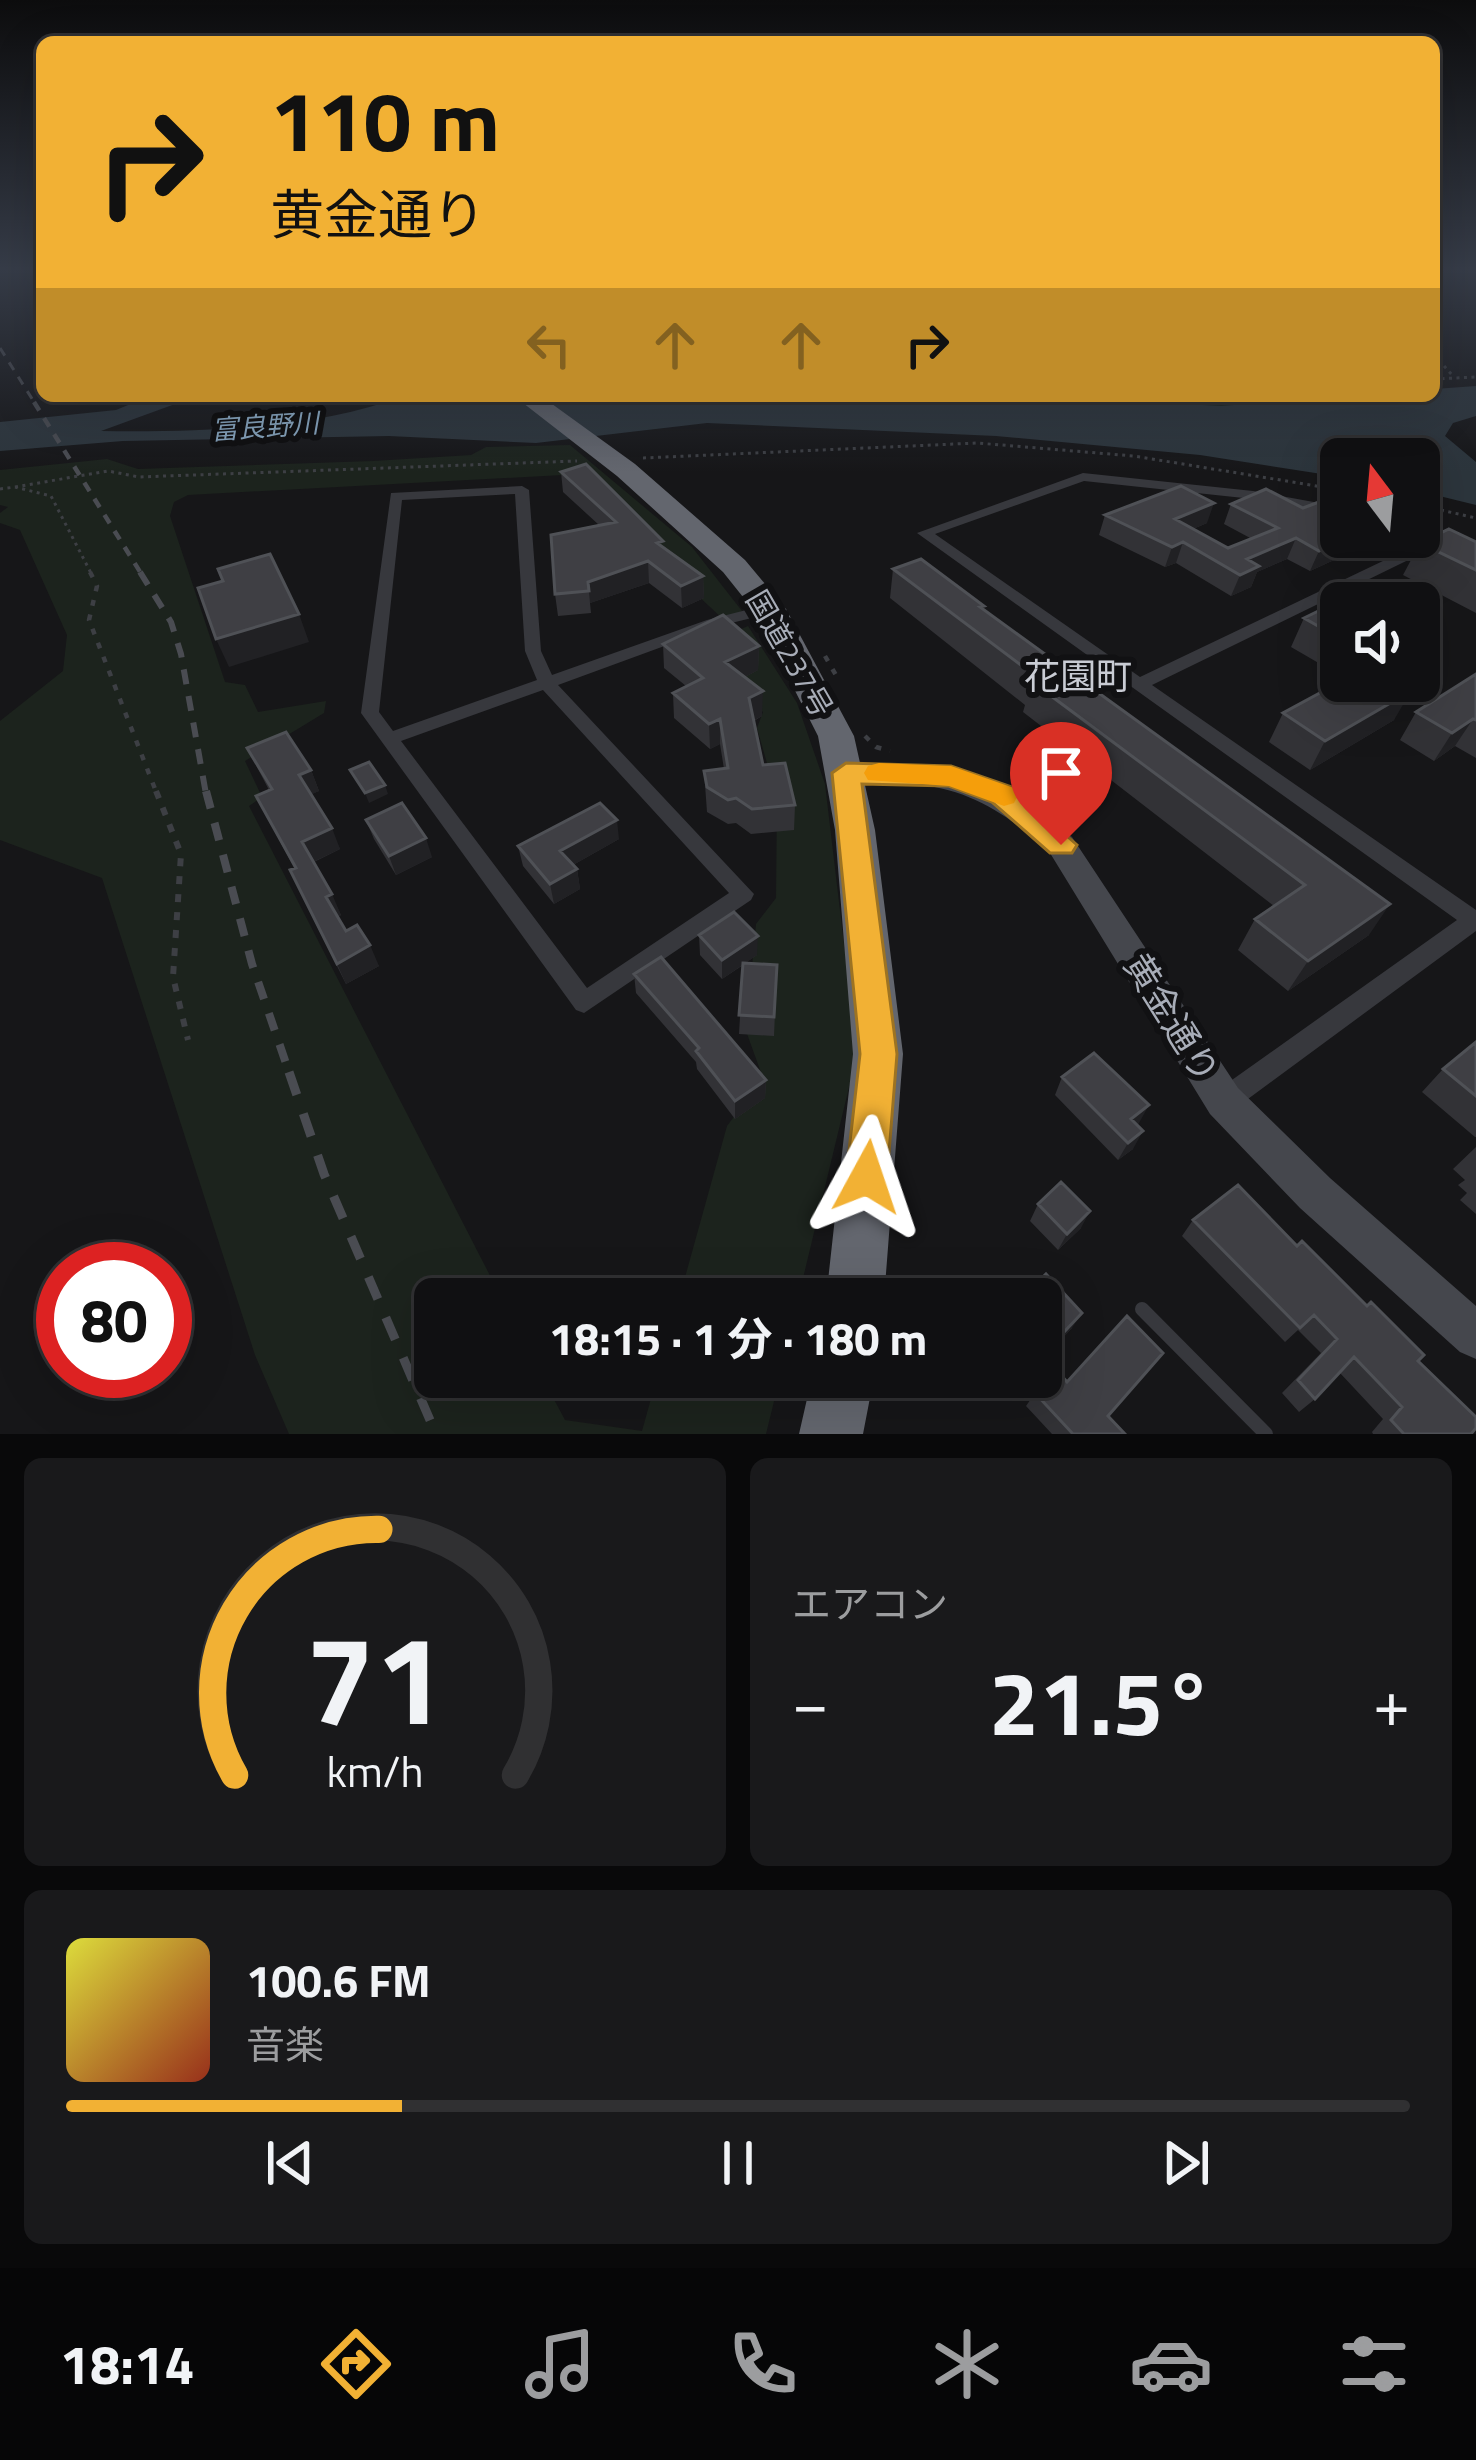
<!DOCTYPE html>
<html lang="ja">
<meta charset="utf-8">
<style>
body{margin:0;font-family:"Titillium Web","Noto Sans JP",sans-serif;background:#19191b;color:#f1f3f6;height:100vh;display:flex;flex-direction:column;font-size:45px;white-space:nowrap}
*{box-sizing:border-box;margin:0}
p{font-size:39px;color:#9c9d9f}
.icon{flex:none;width:66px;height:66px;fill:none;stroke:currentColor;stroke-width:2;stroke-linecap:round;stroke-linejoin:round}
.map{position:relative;height:1434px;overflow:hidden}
.drawer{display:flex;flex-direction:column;gap:24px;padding:24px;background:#09090a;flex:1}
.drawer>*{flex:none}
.guide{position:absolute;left:36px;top:36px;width:1404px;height:366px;border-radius:18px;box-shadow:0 12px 48px #0002,0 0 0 3px #303032;background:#f2b134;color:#111;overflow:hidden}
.needle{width:78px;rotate:344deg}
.buttons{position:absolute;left:1320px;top:438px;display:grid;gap:24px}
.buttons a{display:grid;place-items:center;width:120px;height:120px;border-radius:18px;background:#101012;box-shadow:0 12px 48px #0002,0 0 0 3px #303032;font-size:60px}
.speed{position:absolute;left:36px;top:1242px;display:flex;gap:24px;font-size:60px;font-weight:700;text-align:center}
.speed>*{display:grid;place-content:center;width:156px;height:156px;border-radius:50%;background:#101012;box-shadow:0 12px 48px #0002,0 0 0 3px #303032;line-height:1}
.speed .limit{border:18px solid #d22;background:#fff;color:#111}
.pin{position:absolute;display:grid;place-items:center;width:102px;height:102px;color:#fff;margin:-123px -51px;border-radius:50% 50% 50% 0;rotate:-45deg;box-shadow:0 0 12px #0007}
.pin .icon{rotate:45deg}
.me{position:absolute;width:132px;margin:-66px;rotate:5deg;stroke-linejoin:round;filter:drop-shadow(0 0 9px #0008)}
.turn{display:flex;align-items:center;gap:42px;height:252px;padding:0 36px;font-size:54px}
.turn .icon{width:156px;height:156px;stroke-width:2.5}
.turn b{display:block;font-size:84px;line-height:102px}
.lanes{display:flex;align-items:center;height:114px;padding:0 36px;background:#0003;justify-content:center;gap:60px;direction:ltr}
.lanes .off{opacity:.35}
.big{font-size:90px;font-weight:700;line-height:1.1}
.drawer .card{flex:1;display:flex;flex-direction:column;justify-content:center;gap:18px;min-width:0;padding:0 42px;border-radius:18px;background:#19191b}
.drawer .dial{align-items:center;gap:0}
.dial svg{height:312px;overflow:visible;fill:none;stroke:#303032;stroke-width:7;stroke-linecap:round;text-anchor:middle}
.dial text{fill:#f1f3f6;stroke:none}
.song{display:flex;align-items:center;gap:36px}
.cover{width:144px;height:144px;border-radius:18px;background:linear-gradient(135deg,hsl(60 70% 55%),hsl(10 70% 35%))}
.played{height:12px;border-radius:6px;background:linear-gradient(90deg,#f2b134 25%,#303032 25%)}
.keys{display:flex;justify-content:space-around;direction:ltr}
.heat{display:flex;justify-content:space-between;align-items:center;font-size:66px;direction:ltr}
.drawer .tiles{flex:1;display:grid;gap:24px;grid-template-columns:1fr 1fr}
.card:last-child{grid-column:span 2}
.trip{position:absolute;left:414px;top:1278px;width:648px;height:120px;border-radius:18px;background:#101012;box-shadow:0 12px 48px #0002,0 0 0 3px #303032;font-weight:700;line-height:120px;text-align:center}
.dock{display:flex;height:192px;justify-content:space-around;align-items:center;background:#060607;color:#9c9d9f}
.dock .icon{width:84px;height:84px}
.dock .active{color:#f2b134}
.dock b{font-size:54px;color:#f1f3f6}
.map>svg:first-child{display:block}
</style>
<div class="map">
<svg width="1476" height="1434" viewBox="0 0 1476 1434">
<rect width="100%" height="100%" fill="#161618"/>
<path fill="#1c231d" d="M999 396H1419L1273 412Z
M570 445 692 547 742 611 724 620 664 564 581 474 188 495 174 502 170 516 225 682 245 685 258 712 326 701 324 713 245 761 262 797 249 806 502 1299H435V1377H542L565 1420 642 1431 657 1377H780L766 1434H289L255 1355 102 878 0 840V721L63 671 67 635 20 530 0 523V513L8 507 0 505V470L107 459 138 469 373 461 471 455 486 447Z
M748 626 797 703 825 784 857 1054 798 1299H679L727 1126 763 1078 746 1031 756 924 776 898 777 798 757 728 763 712 731 682 719 639Z"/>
<path fill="#2c353c" d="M1476 386V416L1453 423 1445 436 1476 462V505L1419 491V459H1341V477L1200 455 996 436 707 423 536 443 389 436 123 441 0 451V422L116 410 150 396H197L101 431C196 432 315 430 403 396H1040L1221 406 1346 396H1434V389Z"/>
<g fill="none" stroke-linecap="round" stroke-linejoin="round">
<path stroke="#3d3f44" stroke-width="3" stroke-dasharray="3 4.5" stroke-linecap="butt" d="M1434 355 1454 377
M1434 379 1476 377
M643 458 977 443 1134 456 1341 490
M15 487 108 471 139 477 577 461
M0 489 15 487 51 496 92 575
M1419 505 1476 518"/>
<path stroke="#3d3f44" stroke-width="4.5" stroke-dasharray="6 9" stroke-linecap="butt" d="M90 572 97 586 89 620 157 794
M825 656 837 677
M865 736 876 747 890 751"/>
<path stroke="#3d3f44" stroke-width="6" stroke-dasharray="8 10" stroke-linecap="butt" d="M156 791 181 854 173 977 188 1040"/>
<path stroke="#37383d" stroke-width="14" d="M1142 1309 1266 1434"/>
<path fill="#37383d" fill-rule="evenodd" d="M1083 473 1253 491 1341 507V515L1253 499 1084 481 935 534 1140 677 1431 538 1419 532V522L1476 548V558L1443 543 1152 685 1476 910V931L1233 1110 1224 1113 1215 1110 1211 1101 1215 1092 1457 920 917 533Z
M522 486 529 490 541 651 552 675 707 620 770 604 778 609 776 612 719 626 558 685 754 894 751 900 584 1013 576 1010 361 713 391 493ZM515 494 525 651 537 680 393 731 379 712 402 500ZM543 690 729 893 587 988 401 741Z"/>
<path fill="#45474d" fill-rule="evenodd" d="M846 763 911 764 963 772 997 783 1046 813 1072 837 1238 1088 1330 1178 1476 1306V1359L1460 1352 1300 1208 1210 1114 1050 853C1008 814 969 788 911 784 886 783 859 787 836 780L832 773 836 766Z"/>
<path fill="#63666e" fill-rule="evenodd" d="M514 396H541L635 464 745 560 786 609 854 736 875 830 903 1054 884 1299H826L853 1054 835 830 818 736 755 612 723 572 617 476Z
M812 1377H874L863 1434H799Z"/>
<path stroke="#4a4c52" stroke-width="3" stroke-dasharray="9 8" stroke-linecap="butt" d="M0 348 36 405"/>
<path stroke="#4a4c52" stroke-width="4.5" stroke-dasharray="10 9" stroke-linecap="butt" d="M34 402 142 575"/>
<path stroke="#4a4c52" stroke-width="6" stroke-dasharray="15 12" stroke-linecap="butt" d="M140 572 171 622 181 654 206 794"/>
<path stroke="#4a4c52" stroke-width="8" stroke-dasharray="18 15" stroke-linecap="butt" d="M206 791 252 964 290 1075"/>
<path stroke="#4a4c52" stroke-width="9" stroke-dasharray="24 20" stroke-linecap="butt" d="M289 1072 324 1174 436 1434"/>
</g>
<path fill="#323236" d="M561 472 703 576 704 598 682 608 649 583 590 603 591 613 558 616 555 594 599 525 563 492Z
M1231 504 1341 537H1372L1369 544 1310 571 1287 559 1257 572 1251 587 1231 596 1176 563 1165 567 1099 535 1105 515 1207 523 1193 529 1228 548 1252 539 1224 524Z
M1476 542V613L1403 575 1420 543Z
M893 569 983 610 1369 935 1288 991 1238 950 1255 919 1274 906 1023 712 1025 705 890 598Z
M1341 604V676L1291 647 1304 618Z
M663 644 759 646 758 670 745 677 762 716 754 721 763 765 795 805 794 830 751 834 736 823 728 824 707 812 704 771 724 769 720 744 710 749 674 718 673 693 686 686 664 668Z
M1476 674V758L1455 746 1434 761 1400 740 1416 712Z
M1404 687 1394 720 1310 770 1269 742 1283 713Z
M247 748 311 770 319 791 311 794 340 849 314 862 341 915 338 917 346 931 379 966 346 984 300 892 294 868 256 796 269 790Z
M366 820 432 857 396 875 374 839Z
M619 839 573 865 577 869 580 889 554 904 523 866 518 846Z
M699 935 757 955 745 963 777 965 774 1036 739 1034 743 965 722 979 700 955Z
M634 974 766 1080 765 1098 735 1119 697 1069 696 1062 636 993Z
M1476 1042V1137H1475L1422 1092 1443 1069Z
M1062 1077 1139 1123 1136 1125 1133 1149 1118 1160 1055 1095Z
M1476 1147V1214L1460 1200 1467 1193 1458 1185 1465 1180 1453 1169Z
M1038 1204 1081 1228 1058 1250 1030 1221Z
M1193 1220 1297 1246 1418 1361 1471 1434H1373L1372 1432 1383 1419 1340 1373 1315 1399 1299 1412 1282 1393 1321 1353 1298 1330 1285 1342 1182 1236Z
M1041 1299 1072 1328 1041 1361Z
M1067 1382 1125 1434H1052L1026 1406 1035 1393Z"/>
<path fill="#212124" d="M1214 503 1207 523 1169 539 1175 519Z
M1349 537H1372L1369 544 1310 571 1319 551Z
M1296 538 1287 559 1257 572 1251 587 1231 596 1247 559Z
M1183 542 1176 563 1165 567 1172 547Z
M648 561 649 583 590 603 588 582Z
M703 576 704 598 682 608 681 586Z
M299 614 309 642 229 667 216 639Z
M759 646 758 670 726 687 725 662Z
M1436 650 1419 678V659Z
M1386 681H1414L1371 707Z
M763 691 762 716 749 723V698Z
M1411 691 1394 720 1310 770 1325 741Z
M720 719V744L710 749 709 724Z
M1473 719 1455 746 1434 761 1452 733Z
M311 770 319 791 308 796 299 775Z
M385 785 388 794 369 803 365 793Z
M617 820 619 839 564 870 560 851Z
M332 828 340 849 311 863 302 842Z
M426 838 432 857 396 875 389 856Z
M577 869 580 889 554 904 550 884Z
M332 894 341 915 336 918 326 897Z
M1390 904 1369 935 1288 991 1308 961Z
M758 936 757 955 722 979V960Z
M370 945 379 966 346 984 337 964Z
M766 1080 765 1098 735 1119V1101Z
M1149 1105 1139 1123 1121 1137 1131 1119Z
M1143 1131 1133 1149 1118 1160 1128 1143Z
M1090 1211 1081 1228 1058 1250 1067 1234Z
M1082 1313 1072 1328 1041 1361 1048 1349Z"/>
<path fill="#3f3f44" stroke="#4f5156" stroke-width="3" d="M586 464 663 541 657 543 703 576 681 586 648 561 588 582 589 591 555 594 551 535 616 522 561 472Z
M1181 486 1214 503 1175 519 1228 548 1278 528 1231 504 1266 489 1303 508 1327 499 1341 506V537H1349L1319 551 1296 538 1247 559 1259 566 1240 575 1183 542 1172 547 1105 515Z
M1449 529 1476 542V570L1420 543Z
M270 554 299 614 216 639 198 588 223 581 218 569Z
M921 559 984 606 980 607 1390 904 1308 961 1255 919 1305 885 1031 681 1038 678 893 569Z
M1337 602 1341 604V639L1304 618Z
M723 615 759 646 725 662 763 691 749 698 763 765 785 763 795 805 752 809 736 798 728 800 707 787 704 771 728 768 720 719 709 724 673 693 703 678 663 644Z
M1419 642 1436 650 1419 659Z
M1476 674V720L1473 719 1452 733 1416 712Z
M1342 681H1393L1411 691 1325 741 1283 713Z
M286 732 311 770 299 775 332 828 302 842 332 894 326 897 346 931 357 925 370 945 337 964 290 870 296 868 256 796 272 789 247 748Z
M369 762 385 785 365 793 350 770Z
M402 803 426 838 389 856 366 820Z
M600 803 617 820 560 851 577 869 550 884 518 846Z
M734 912 758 936 722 960 699 935Z
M661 957 766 1080 735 1101 696 1051 699 1048 634 974Z
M743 963 777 965 774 1017 739 1015Z
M1476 1042V1096L1443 1069Z
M1094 1053 1149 1105 1131 1119 1143 1131 1128 1143 1062 1077Z
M1061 1182 1090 1211 1067 1234 1038 1204Z
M1238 1185 1297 1246 1302 1241 1367 1306 1371 1302 1424 1355 1418 1361 1476 1417V1428L1471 1434H1404L1391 1420 1402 1407 1354 1357 1315 1399 1298 1380 1337 1339 1314 1315 1300 1328 1193 1220Z
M1046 1274 1082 1313 1048 1349 1041 1341V1299H1021Z
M1127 1316 1163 1353 1108 1416 1125 1434H1073L1035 1393 1056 1369 1067 1382Z"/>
<linearGradient id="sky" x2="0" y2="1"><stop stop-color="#0c0c0d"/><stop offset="0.57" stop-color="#363c48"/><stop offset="1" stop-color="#363c48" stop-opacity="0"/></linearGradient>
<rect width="1476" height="472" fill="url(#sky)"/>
<path fill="#f2b134" stroke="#9d7322" stroke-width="3" d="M846 763 951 766 1012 787 1077 845 1072 853H1050L992 802 949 786 862 784 897 1054 887 1177 881 1191 867 1197 852 1191 846 1177 860 1054 832 773Z"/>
<path fill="#f59e0b" d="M879 763 951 766 1014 788 1018 795 1014 803 1004 806 949 786 868 780 864 773 868 766Z"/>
<g text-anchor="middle" stroke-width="12" stroke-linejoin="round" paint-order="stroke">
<g font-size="27" font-style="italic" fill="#7f9bb3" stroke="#111113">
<text transform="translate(265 427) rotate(-4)" y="9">富良野川</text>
</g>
<g font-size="30" fill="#a8adb8" stroke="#111113">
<text transform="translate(789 654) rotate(60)" y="10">国道237号</text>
</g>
<g font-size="36" fill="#c9ccd4" stroke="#111113">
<text x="1078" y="689">花園町</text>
</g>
<g font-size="36" fill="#a8adb8" stroke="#111113">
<text transform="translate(1172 1018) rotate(58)" y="13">黄金通り</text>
</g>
</g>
</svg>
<div class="buttons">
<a><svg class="needle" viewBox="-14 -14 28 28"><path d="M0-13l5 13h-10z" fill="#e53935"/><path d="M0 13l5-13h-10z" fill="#9c9d9f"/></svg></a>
<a><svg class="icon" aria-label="sound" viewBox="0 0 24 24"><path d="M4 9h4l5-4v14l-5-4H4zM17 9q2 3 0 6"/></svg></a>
</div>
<div class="speed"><div class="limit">80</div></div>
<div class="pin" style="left:1061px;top:845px;background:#d93025"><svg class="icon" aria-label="arrive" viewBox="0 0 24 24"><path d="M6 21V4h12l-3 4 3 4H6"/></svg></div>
<svg class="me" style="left:867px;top:1177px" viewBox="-20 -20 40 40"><path d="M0-17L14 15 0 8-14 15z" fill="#f2b134" stroke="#fff" stroke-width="4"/></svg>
<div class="trip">18:15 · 1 分 · 180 m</div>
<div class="guide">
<div class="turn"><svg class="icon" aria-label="right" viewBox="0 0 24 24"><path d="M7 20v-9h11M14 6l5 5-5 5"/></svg><div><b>110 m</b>黄金通り</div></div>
<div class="lanes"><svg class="icon off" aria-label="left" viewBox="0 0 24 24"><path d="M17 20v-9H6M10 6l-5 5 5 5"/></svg><svg class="icon off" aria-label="ahead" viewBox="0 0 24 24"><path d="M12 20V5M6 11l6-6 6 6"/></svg><svg class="icon off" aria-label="ahead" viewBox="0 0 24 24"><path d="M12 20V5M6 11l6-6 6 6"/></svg><svg class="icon" aria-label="right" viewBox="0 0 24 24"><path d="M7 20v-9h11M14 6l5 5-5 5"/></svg></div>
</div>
</div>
<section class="drawer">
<div class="tiles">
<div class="card dial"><svg viewBox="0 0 100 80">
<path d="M14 69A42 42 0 1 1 86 69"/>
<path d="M14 69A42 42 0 0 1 51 6" stroke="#f2b134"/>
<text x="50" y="56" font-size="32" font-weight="700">71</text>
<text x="50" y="72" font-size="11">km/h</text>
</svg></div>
<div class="card"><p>エアコン</p>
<div class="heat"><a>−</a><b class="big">21.5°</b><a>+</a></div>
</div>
<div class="card">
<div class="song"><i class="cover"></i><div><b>100.6 FM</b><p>音楽</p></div></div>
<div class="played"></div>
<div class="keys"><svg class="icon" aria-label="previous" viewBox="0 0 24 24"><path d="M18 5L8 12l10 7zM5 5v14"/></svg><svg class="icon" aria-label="pause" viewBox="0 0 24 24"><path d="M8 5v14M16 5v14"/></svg><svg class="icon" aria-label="next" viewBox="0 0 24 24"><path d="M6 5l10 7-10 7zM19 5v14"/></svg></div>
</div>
</div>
</section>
<nav class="dock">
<b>18:14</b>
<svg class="icon active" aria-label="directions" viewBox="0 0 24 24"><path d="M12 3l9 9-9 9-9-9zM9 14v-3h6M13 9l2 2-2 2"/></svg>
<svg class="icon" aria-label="music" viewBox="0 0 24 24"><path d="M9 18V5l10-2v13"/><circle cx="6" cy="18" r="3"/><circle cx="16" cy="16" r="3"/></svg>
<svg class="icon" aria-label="phone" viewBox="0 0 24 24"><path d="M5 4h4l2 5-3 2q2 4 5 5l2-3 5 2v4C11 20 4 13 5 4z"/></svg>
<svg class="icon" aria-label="climate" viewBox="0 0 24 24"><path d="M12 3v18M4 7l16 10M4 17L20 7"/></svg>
<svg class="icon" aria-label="car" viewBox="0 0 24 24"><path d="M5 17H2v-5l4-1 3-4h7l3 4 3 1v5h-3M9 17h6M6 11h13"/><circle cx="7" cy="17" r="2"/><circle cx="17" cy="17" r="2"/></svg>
<svg class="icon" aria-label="filters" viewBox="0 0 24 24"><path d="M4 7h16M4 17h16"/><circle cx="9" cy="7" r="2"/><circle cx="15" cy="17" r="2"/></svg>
</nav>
